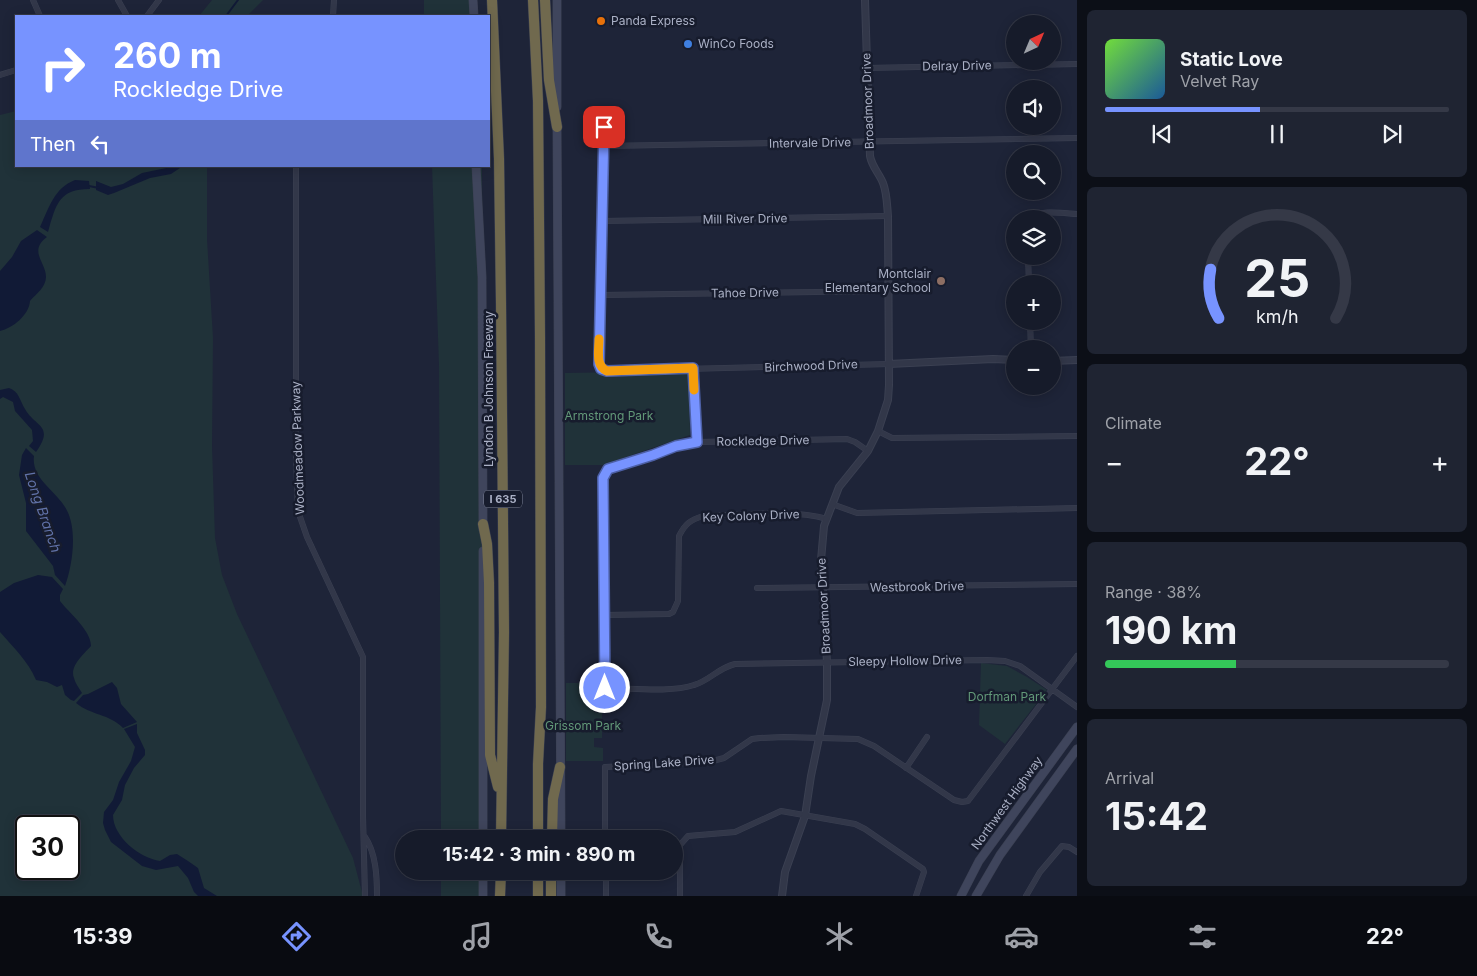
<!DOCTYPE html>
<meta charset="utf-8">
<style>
body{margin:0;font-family:Inter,sans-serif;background:#1f2432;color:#f1f3f6;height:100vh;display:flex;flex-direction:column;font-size:19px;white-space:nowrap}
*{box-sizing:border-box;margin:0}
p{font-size:16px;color:#9ea1a8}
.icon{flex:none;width:28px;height:28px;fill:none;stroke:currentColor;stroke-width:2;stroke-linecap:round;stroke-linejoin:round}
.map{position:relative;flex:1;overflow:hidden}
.details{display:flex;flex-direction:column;gap:10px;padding:10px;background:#0c0f17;width:400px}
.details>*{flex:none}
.hud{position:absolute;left:15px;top:15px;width:475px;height:152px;border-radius:0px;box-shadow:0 2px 12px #0003,0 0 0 1px #353947;background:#7793ff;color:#fff;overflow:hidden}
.needle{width:32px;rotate:44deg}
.buttons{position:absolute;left:1006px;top:15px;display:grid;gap:10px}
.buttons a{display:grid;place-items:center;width:55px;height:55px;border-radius:50%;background:#161b2a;box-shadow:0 2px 12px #0003,0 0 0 1px #353947;font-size:25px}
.speed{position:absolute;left:15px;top:815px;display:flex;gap:10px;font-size:25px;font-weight:700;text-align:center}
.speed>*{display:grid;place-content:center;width:65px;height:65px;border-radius:50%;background:#161b2a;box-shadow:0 2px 12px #0003,0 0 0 1px #353947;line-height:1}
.speed .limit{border:2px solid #111;border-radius:8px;background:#fff;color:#111}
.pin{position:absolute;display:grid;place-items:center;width:42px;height:42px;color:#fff;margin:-21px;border-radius:10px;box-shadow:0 2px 8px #0006}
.me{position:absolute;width:55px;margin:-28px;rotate:0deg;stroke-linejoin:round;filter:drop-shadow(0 0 4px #0008)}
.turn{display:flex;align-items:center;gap:18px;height:105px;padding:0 15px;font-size:22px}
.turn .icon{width:65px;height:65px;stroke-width:2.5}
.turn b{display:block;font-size:35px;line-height:42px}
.then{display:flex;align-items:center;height:48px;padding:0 15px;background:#0003;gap:10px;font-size:19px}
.big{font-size:38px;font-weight:700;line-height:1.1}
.details .card{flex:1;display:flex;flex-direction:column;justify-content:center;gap:8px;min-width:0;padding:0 18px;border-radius:8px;background:#1f2432}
.details .dial{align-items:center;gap:0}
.dial svg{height:130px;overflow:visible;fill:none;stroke:#353947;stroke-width:7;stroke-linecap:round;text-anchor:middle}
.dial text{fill:#f1f3f6;stroke:none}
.song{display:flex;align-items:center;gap:15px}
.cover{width:60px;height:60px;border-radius:8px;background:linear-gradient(135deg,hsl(100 70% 55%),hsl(210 70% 35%))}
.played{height:5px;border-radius:2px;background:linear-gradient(90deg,#7793ff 45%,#353947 45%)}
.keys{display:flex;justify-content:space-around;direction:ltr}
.heat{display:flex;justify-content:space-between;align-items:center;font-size:28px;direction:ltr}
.charge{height:8px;border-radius:4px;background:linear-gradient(90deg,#34c759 38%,#353947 0)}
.trip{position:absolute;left:395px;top:830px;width:288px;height:50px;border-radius:25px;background:#161b2a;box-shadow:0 2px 12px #0003,0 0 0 1px #353947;font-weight:700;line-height:50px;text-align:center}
.menu{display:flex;height:80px;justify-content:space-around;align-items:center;background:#090b11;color:#9ea1a8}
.menu .icon{width:35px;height:35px}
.menu .active{color:#7793ff}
.menu b{font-size:22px;color:#f1f3f6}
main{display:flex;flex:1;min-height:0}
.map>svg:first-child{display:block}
</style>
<main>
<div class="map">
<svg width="1077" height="896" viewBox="0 0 1077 896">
<rect width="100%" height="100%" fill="#1e2438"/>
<path fill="#203239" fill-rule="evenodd" d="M212 0H263L247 16H199Z
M424 0H475L477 16H424Z
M16 111V166H207V239L213 338 212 446 215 538 222 575 237 614 353 858 363 896H0V115ZM26 826H69V869H26Z
M432 166H482L485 839H441L439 365Z
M689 371 690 435 603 465H565V373Z
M981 663 1007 666 1027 677 1047 690 1005 744 979 725Z
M566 683H601V703H594V712L602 713V738H594V747L603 748V761H566Z
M441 871H485V896H441Z"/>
<path fill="#111a36" d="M176 166H183L171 174 150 178 114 193 108 195 96 190V181L111 187 123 184 142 173Z
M75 180 89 181 90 189C59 189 56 204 48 232L40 227C49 208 54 188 75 180Z
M37 230 47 237C28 251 46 262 46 277 46 287 36 294 30 301 29 315 13 328 0 331V271L12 257 21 241Z
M9 388C19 391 20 401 25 409 35 427 55 425 36 452L29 446 33 441 32 430 15 411 13 402 3 397 0 399V390Z
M26 448 34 456C31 478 55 490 65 507 78 527 73 564 65 586L55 575 53 566 26 531V503L19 475 22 455Z
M38 575 52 577 63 589 60 595V601C69 613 91 630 91 646 85 653 69 666 74 678 75 683 79 688 82 693L74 701 71 700 65 695 62 685 57 687 47 682 36 680C28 661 13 647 0 632V592L14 583Z
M112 682 117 688 121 704 137 722 123 728C110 714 90 715 76 703L83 695 88 694Z
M137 724V733L145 750V755L134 768 125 785 122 800 113 815C113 837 140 858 160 861L170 855 177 854 188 861 198 868 204 888 217 896H198L194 892 188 878 178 866 156 870 142 866 111 842 105 830 103 823 104 812 113 800 119 782 131 761 135 747 124 729Z"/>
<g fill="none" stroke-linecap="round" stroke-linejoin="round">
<path stroke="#111a36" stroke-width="2" d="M226 16 238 0
M89 186 99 188"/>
<defs>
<path id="minor" d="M33 0 40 16
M118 0 127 16
M147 16 159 0
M333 16 334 0
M867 68 1077 64
M0 75 16 70
M604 109 599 364 601 369 607 371 889 364
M603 146 1077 138
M296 166V455L298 511 307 537 363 657V816L365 896
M1028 219C1040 209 1062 213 1077 214
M603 221 888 216
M1028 256 1029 284
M601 295 889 291
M1030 321 1031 349
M693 368 697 442
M878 431 892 438 1077 436
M868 451 855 442 847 439 697 442 676 445 653 455 608 469 603 478 605 688C631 688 670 693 694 685 709 681 718 668 735 664L987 660 1005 661 1020 666 1077 707
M832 504 857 513 1077 508
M757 588 1077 584
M605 615 669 614 673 612 678 601 679 536C685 524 690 520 703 516 740 515 793 509 827 519
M906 768 927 737
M365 837C376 853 377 877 377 896
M605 839V767L709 762 724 758 752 739 760 738 784 737 858 739 874 746 954 800 962 802 968 801 1077 656
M606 871V896
M680 896V845L688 836 735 832 781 811 855 824 865 829 923 869 924 872 916 896
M1026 896 1040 872 1062 846 1069 847 1077 852"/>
<path id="tertiary" d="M1052 361 1077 360
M889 364 993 359 1015 360
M782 896 785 872 805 816 811 776 827 700V662L821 560 824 526 839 487 868 451 878 431 888 400 889 385 888 216C887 205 887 193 883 183 879 173 872 167 870 156L865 0"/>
<path id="secondary" d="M473 0 474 16
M557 0V107
M557 123 561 839
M476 166 482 277 483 529
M483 551V839
M483 871V896
M561 871V896
M961 896 979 861 1077 727
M976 896 1000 855 1077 749"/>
<path id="motorway" d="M492 0 499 159 501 303 504 632 501 839
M533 0 538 101 540 337 541 707 538 764V839
M545 0 549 80 557 127
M483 524 487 544 489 583 490 755 498 787
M552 839 553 799 560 767
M500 896 501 871
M538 896V871
M551 896V871"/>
</defs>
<use href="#minor" stroke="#3b4052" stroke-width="6"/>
<use href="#tertiary" stroke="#3b4052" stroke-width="8"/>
<use href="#secondary" stroke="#3b4052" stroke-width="9"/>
<use href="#motorway" stroke="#393e50" stroke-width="11"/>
<use href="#minor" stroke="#323749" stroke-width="5"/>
<use href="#tertiary" stroke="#323749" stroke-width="6"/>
<use href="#secondary" stroke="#3f455c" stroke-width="8"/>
<use href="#motorway" stroke="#70694e" stroke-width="10"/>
</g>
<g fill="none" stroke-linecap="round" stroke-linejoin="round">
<defs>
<path id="route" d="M604 127 599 364 601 369 607 371 693 368 697 442 676 446 653 455 608 469 603 478 605 688"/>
</defs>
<use href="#route" stroke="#4d60a6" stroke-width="12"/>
<use href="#route" stroke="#7793ff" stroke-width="9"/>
<path stroke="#f59e0b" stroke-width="9" d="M599 339C599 350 595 366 607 371L693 368 694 390"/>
</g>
<circle fill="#e8710a" stroke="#171c2d" stroke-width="2" cx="601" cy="21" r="5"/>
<circle fill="#3f7fe0" stroke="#171c2d" stroke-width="2" cx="688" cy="44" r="5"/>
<circle fill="#8d6e63" stroke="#171c2d" stroke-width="2" cx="941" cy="281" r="5"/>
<g text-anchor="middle" stroke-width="5" stroke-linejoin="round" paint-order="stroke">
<rect fill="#171c2d" stroke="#7f8498" stroke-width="1" x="484" y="490.5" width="38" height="17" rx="4"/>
<g font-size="11" font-weight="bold" fill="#abb1c6">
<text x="503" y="503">I 635</text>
</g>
<g font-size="12" fill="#abb1c6" stroke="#171c2d" text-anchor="start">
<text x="611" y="25">Panda Express</text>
<text x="698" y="48">WinCo Foods</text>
<text x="931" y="278" text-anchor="end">Montclair<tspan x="931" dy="14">Elementary School</tspan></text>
</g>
<g font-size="12" fill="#abb1c6" stroke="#171c2d">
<text transform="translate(957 66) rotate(-1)" y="4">Delray Drive</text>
<text transform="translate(868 101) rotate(-92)" y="4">Broadmoor Drive</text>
<text transform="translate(810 143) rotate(-1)" y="4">Intervale Drive</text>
<text transform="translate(745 219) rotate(-1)" y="4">Mill River Drive</text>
<text transform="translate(745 293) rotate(-1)" y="4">Tahoe Drive</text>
<text transform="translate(811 366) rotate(-2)" y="4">Birchwood Drive</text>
<text transform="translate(489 389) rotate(-90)" y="4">Lyndon B Johnson Freeway</text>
<text transform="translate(763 441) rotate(-1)" y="4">Rockledge Drive</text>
<text transform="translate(298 448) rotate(-92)" y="4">Woodmeadow Parkway</text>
<text transform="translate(751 516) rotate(-2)" y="4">Key Colony Drive</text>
<text transform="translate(917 587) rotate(-1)" y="4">Westbrook Drive</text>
<text transform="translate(824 606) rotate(-93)" y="4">Broadmoor Drive</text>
<text transform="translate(905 661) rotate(-1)" y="4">Sleepy Hollow Drive</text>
<text transform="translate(664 763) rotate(-4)" y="4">Spring Lake Drive</text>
<text transform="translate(1007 803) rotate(-54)" y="4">Northwest Highway</text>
</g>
<g font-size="12" fill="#629878" stroke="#171c2d">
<text x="609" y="420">Armstrong Park</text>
<text x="1007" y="701">Dorfman Park</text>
<text x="583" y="730">Grissom Park</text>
</g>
<g font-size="14" font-style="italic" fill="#6172a8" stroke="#171c2d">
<text transform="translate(43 512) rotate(71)" y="5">Long Branch</text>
</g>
</g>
</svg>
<div class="buttons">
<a><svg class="needle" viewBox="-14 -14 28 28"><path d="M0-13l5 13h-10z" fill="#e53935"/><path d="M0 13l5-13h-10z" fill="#9ea1a8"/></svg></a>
<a><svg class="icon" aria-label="sound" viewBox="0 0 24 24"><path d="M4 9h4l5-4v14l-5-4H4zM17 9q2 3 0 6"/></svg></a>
<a><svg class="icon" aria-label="search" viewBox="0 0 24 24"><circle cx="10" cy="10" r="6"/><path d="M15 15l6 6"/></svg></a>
<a><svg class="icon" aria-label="layers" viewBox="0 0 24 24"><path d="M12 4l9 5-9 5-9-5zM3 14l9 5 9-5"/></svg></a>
<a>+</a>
<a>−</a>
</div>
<div class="speed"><div class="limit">30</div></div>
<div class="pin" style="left:604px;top:127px;background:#d93025"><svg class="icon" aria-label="arrive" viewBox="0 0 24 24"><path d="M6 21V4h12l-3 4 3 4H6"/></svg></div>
<svg class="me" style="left:605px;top:688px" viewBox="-20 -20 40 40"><circle r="17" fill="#7793ff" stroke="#fff" stroke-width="3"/><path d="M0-11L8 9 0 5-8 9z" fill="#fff"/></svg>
<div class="trip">15:42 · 3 min · 890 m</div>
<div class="hud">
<div class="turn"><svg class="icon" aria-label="right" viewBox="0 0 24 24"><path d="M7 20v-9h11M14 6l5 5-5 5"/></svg><div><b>260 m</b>Rockledge Drive</div></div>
<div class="then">Then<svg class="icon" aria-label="left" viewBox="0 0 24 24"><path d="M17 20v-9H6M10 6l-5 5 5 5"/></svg></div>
</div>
</div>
<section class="details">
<div class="card">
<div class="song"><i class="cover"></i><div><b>Static Love</b><p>Velvet Ray</p></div></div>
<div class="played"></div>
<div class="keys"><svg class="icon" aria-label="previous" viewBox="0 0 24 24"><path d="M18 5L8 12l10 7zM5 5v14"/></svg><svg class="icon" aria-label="pause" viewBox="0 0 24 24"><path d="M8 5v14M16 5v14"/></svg><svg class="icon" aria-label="next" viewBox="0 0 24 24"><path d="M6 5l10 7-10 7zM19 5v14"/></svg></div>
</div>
<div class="card dial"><svg viewBox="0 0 100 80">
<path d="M14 69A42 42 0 1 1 86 69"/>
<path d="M14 69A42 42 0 0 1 9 39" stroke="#7793ff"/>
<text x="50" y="56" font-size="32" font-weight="700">25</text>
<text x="50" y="72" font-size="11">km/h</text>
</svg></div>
<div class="card"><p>Climate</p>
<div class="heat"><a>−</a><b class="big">22°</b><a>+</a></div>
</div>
<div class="card"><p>Range · 38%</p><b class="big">190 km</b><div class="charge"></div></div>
<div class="card"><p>Arrival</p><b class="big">15:42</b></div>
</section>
</main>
<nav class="menu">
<b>15:39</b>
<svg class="icon active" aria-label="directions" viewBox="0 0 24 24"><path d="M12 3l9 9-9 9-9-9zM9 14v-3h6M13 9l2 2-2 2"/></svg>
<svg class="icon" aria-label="music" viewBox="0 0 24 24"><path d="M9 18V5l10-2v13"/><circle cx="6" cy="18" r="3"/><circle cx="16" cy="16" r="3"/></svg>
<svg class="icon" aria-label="phone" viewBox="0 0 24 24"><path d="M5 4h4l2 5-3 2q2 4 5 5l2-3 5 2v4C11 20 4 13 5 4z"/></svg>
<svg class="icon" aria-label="climate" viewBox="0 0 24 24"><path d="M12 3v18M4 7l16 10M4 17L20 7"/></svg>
<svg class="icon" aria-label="car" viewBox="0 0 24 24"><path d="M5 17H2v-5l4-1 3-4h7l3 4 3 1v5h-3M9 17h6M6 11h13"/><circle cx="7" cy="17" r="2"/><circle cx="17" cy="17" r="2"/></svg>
<svg class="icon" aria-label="filters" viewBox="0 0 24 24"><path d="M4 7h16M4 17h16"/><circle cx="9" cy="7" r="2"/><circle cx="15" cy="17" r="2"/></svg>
<b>22°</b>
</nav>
